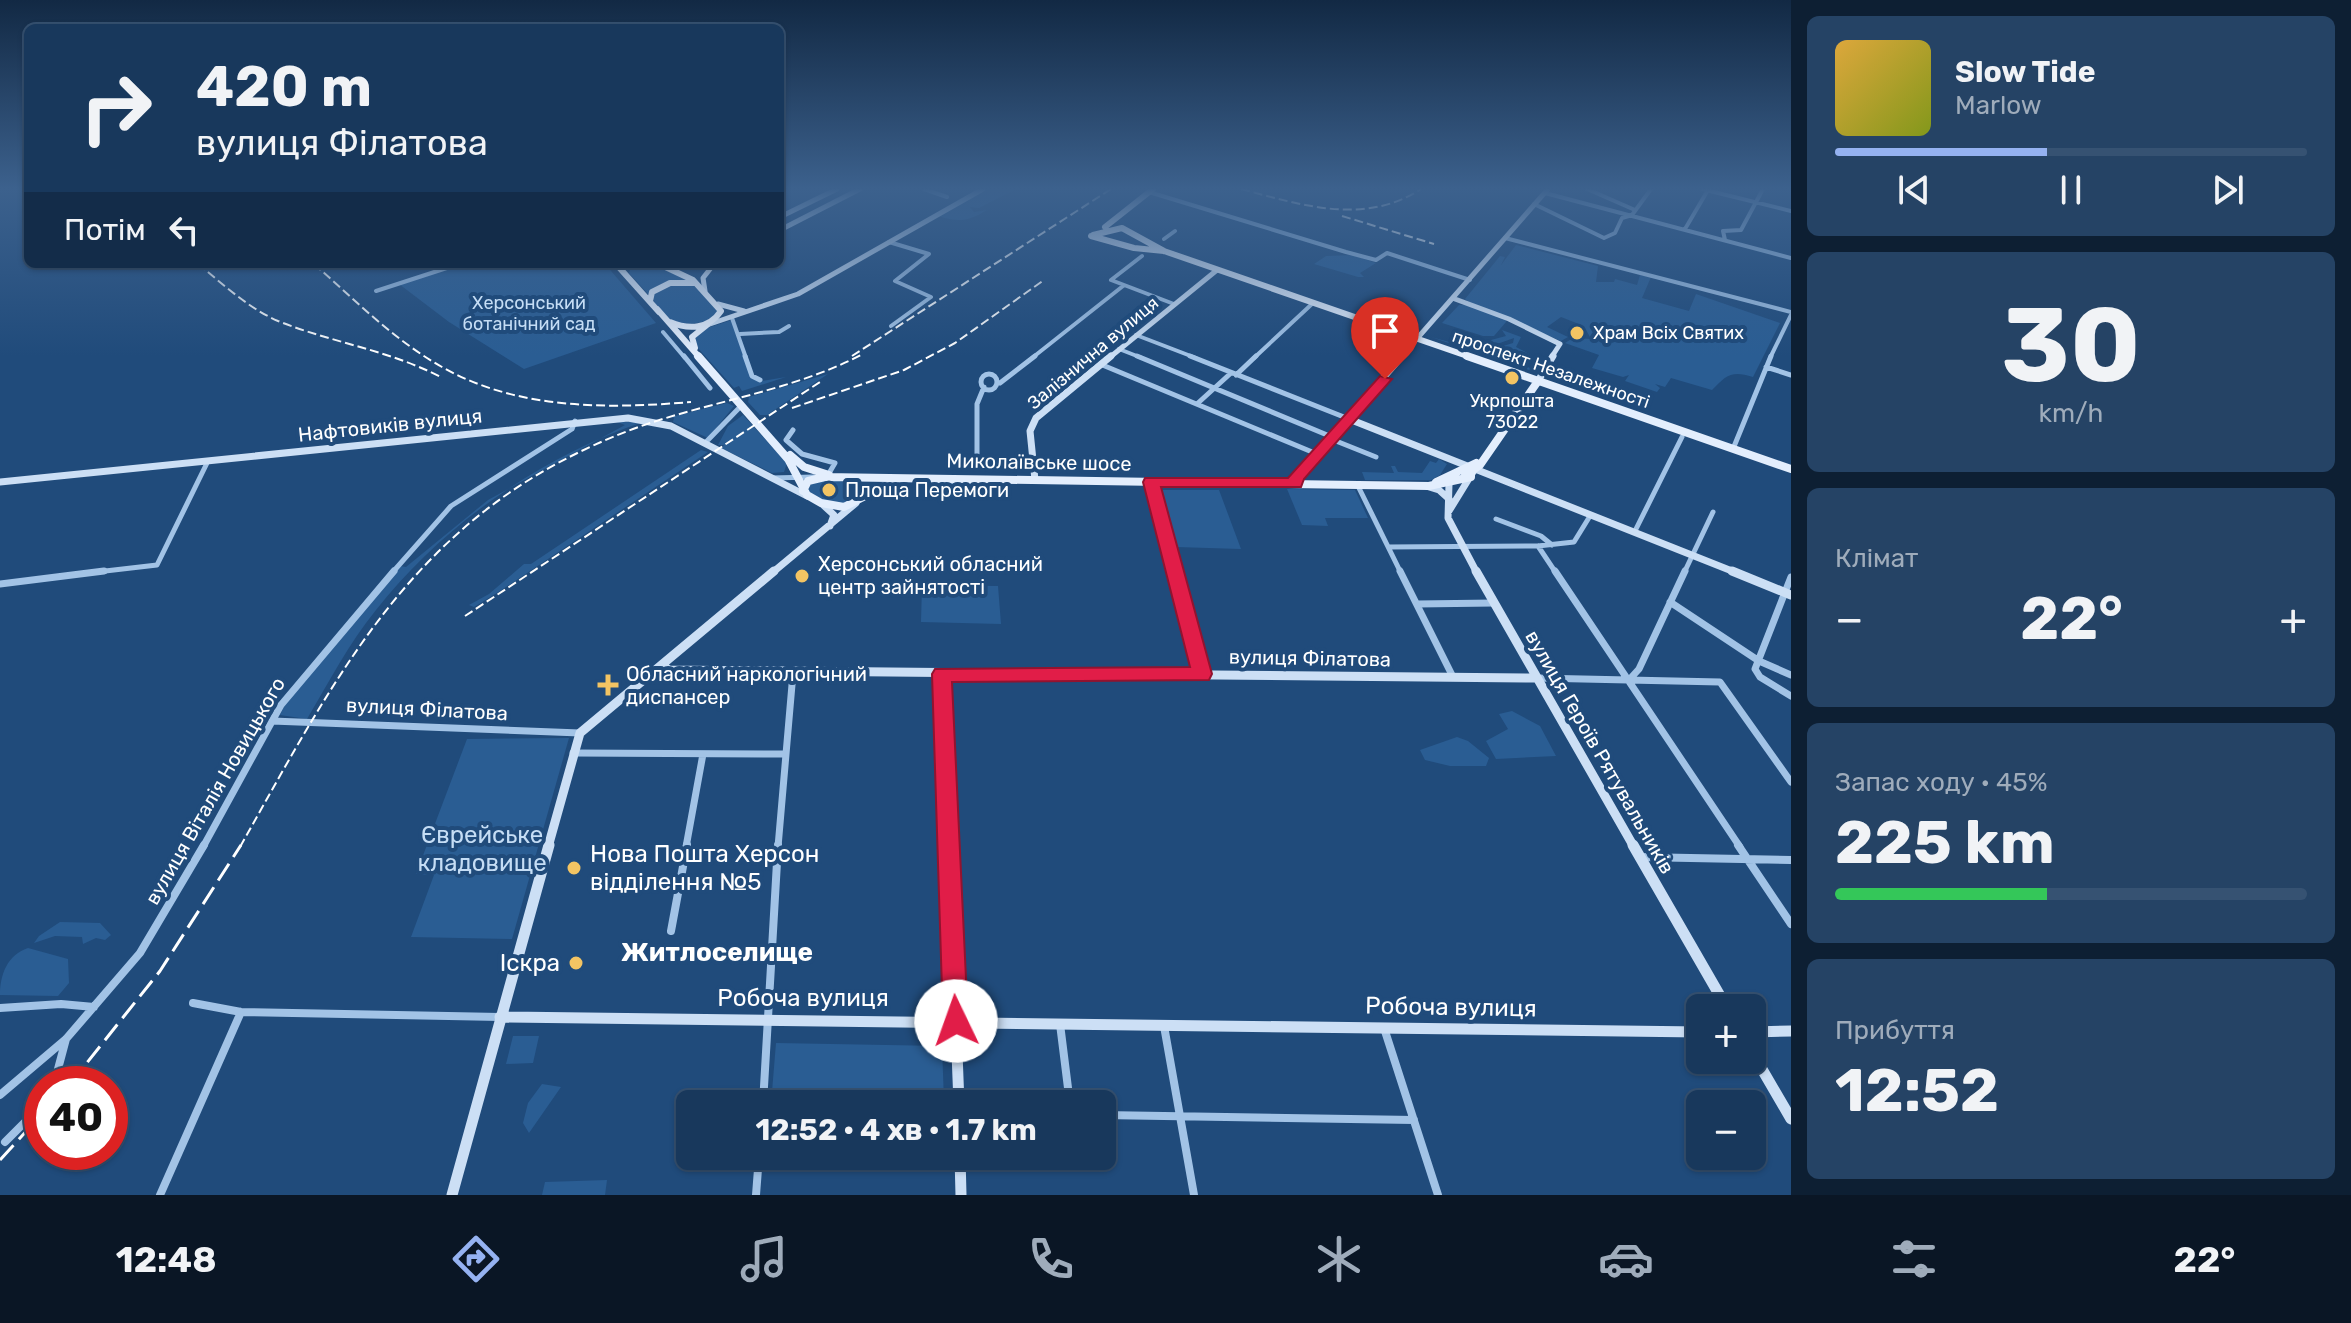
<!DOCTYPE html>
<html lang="uk">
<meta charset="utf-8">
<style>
body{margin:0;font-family:Rubik,sans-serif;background:#254365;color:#f1f3f6;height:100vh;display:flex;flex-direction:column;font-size:30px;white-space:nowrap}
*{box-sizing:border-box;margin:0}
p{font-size:26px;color:#9facbb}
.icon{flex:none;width:44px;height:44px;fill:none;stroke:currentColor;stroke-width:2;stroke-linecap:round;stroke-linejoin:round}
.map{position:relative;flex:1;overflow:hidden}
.panel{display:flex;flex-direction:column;gap:16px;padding:16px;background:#0d1f33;width:560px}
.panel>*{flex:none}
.hud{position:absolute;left:24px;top:24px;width:760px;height:244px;border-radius:12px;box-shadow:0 2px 6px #0004,0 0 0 2px #365272;background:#18385c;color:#f1f3f6;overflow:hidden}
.fabs{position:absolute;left:1686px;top:994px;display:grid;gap:16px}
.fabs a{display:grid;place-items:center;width:80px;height:80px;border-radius:12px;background:#18385c;box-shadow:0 2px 6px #0004,0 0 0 2px #365272;font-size:40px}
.speed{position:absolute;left:24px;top:1066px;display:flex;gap:16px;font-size:40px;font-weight:700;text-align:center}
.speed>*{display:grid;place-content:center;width:104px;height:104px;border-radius:50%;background:#18385c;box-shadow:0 2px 6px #0004,0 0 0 2px #365272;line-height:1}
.speed .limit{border:12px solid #d22;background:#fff;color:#111}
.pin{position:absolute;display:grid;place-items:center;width:68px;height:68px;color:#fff;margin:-82px -34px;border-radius:50% 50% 50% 0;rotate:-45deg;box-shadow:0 0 8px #0007}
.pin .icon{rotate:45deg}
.me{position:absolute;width:88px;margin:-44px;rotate:357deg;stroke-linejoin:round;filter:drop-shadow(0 0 6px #0008)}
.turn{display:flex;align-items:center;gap:28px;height:168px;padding:0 40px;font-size:36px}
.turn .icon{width:104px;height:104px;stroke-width:2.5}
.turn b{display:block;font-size:56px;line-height:68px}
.then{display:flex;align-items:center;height:76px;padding:0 40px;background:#0003;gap:16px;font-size:30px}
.big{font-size:60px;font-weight:700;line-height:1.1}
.panel .card{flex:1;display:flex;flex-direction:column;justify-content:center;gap:12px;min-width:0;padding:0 28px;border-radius:12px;background:#254365}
.panel .dial{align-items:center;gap:0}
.dial b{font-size:104px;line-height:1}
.song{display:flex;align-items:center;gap:24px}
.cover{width:96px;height:96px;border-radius:12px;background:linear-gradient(135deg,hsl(40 70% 55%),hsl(70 70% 35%))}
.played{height:8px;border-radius:4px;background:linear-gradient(90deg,#95b2f1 45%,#365272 45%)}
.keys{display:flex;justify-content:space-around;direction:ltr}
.heat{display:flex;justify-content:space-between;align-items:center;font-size:44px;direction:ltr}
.charge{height:12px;border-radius:6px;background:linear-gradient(90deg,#34c759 45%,#365272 0)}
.trip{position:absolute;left:676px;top:1090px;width:440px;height:80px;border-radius:12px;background:#18385c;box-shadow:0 2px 6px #0004,0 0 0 2px #365272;font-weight:700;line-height:80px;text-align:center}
.menu{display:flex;height:128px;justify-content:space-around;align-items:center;background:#0a1625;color:#9facbb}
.menu .icon{width:56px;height:56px}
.menu .selected{color:#95b2f1}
.menu b{font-size:36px;color:#f1f3f6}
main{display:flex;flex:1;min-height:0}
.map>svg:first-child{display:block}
</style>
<main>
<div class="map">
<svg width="1791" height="1195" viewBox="0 0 1791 1195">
<rect width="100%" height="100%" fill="#204b7b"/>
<path fill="#2a5d93" d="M985 189H1016L979 208 970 207 974 212 987 210C969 221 959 223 938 216Z
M1516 245 1598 266 1596 282H1614L1615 279 1637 285 1640 275 1651 277 1642 298 1689 311 1696 294 1780 323 1753 377C1732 370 1726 375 1712 390L1671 378 1665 387 1655 384 1660 388 1657 392 1625 381 1629 375 1623 377 1592 368 1599 355 1565 343 1573 338 1591 339 1584 326 1561 317 1547 327 1568 337 1561 341 1467 301 1465 299 1500 256 1505 257 1501 265Z
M1353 255 1376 263 1360 273 1364 277H1358L1314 264 1326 256Z
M461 264H605L656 323 524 369 449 322 399 284Z
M632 264H655L691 281 663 283 648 294 629 273Z
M692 284 716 307 718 313C699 332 653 326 653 293L664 285Z
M1459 305H1468L1505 318 1506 322 1494 336H1483L1442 323Z
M732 320 750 373 762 381 786 377 742 391 739 386 734 388 697 347 695 338 707 328Z
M1502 330 1521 337 1516 347 1535 357 1505 348 1503 346 1513 343 1514 338 1497 344 1498 352 1491 354 1533 369 1532 371 1431 337 1482 351 1491 340 1506 336Z
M828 374 767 415H760L748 402 749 397Z
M727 403 734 406 708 438 673 422 674 418 671 417Z
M743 415 787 463 784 472 772 473 721 448 724 445H718L728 426Z
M617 422H643C540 457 443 525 376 610 349 643 329 682 307 719L280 715 287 700 400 566 406 567 488 500 625 425Z
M701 450 708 452 500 591 474 607 469 605 489 594 524 564H531Z
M1439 459 1447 464 1440 475 1431 480H1365L1362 472 1394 473 1391 466H1395L1398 472 1422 473 1430 461 1436 463Z
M835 480 853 484 858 496C840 511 825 501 807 491L813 481Z
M1287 489 1355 490 1368 518H1325L1328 526 1302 525Z
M1161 490H1219L1241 549 1176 547Z
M922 585 998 586 1001 624 921 622Z
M1512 711 1540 726 1556 756 1496 759 1486 741 1508 729 1499 714Z
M1457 737 1468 741 1489 758 1486 766H1450L1425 760 1420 750Z
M569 738 512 939 411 937 434 875 416 874 467 739Z
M60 922 100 923 111 935 105 940 96 938 83 944 82 937 55 936 34 943 39 936Z
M28 948 68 959 69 983 58 996 0 995C0 975 7 955 28 948Z
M513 1036H539L533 1063 506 1064Z
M776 1043 942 1046 944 1101 771 1104Z
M542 1084 561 1087 529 1133 523 1123 528 1103Z
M607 1180 605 1195H542L545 1182Z"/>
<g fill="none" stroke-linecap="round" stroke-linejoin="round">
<path stroke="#a2c3e6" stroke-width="4" d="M924 189 947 197
M1587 189 1635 210
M1702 189 1791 211
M1149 192 1346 252 1376 260 1387 253 1470 280
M1545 193 1791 258
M1534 204 1604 238 1615 233 1622 218 1632 215 1651 189
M1685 229 1708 190
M1505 238 1791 312
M1164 239 1175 231
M1725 240 1723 231 1741 230 1763 189
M889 242 929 254 895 281 931 297 891 326
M1142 256 1111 280 1174 304
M376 291 459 264
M732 318 746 358
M663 332 685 358
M740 334 779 332 789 326
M1136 335 1196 358
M1119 349 1142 358
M1032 358 1123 286
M1254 358 1313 303
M1770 358 1791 315"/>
<path stroke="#a2c3e6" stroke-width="5" d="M684 356 710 388
M745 356 752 376 760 380
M1137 356 1332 437
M1190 356 1349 419
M1100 364 1317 454
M1766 367 1791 375
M981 382a8 8 0 1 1 16 0a8 8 0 1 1-16 0Z
M1236 375 1256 356
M1000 383 1035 356
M1198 403 1231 373
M793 430 786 440 802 454 835 463 828 475
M1331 439 1376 457
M706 442 741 406
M1733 449 1771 356
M977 462V404L984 387
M771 478 814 477
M934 481 984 487
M1151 482 1175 573
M1357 484 1401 573
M1496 519 1541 536 1552 545
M1636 529 1682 437
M1538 546 1556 573
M1388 547 1538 546 1574 542 1590 516
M88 573 157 565 208 461
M392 573 451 506 572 429 575 421
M1684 573 1713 512"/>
<path stroke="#a2c3e6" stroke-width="7" d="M1175 571 1202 674
M1400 571 1453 677
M1555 571 1740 847
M1791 577 1755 669 1760 677 1791 696
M0 584 104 571
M1670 602 1759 661 1791 675
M1417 604 1494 603
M1537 678 1720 682 1791 782
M1629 680 1639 669 1685 571
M272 721 580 733
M573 753 784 754
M203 847 281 705 394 571
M686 847 703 754
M778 847 793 673"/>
<path stroke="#a2c3e6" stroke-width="8" d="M1738 845 1791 924
M1639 857 1791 860
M671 931 687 845
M193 1003 241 1012 500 1017
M0 1008 61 1004 94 1007
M1060 1024 1070 1104
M1164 1026 1194 1195
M1384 1028 1438 1195
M54 1084 66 1039
M0 1095 66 1039 140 953 204 845
M763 1104 778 845
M1102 1115 1414 1120
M5 1142 42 1105
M160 1195 241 1012
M756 1195 759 1156"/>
<path stroke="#ccdff5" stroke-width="5" d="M780 217 837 189
M780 230 860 189
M664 266 686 264
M705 291 703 278 714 264
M1455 299 1509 319 1560 344 1551 358
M718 304 744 311
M707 325 798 294 983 189
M1109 358 1217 270
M1400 358 1548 189"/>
<path stroke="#ccdff5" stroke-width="7" d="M1538 381 1553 356
M1349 419 1737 573
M1035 480 1030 431 1036 418 1111 356
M0 482 628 418 671 426 807 496
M1296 483V478L1402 356
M1449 484 1448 518 1477 573
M1426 486 1439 490 1449 499
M821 503 834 515 830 526
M1449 511 1473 472
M772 573 856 503"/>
<path stroke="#ccdff5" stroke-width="9" d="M1476 571 1634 847
M1732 571 1791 595
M662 666 669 670 1537 678
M942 674 949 847
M548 847 580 733 774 571"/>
<path stroke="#ccdff5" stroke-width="11" d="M949 845 959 1104
M1633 845 1727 1008
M500 1017 1700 1032
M1752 1032 1791 1031
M1752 1052 1791 1119
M960 1156 961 1195
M452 1195 549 845"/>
<path stroke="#e3eefd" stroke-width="6" d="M1105 227 1153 189
M1093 235 1122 228 1164 251
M1091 236 1134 248 1164 251 1473 358
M616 264 659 312
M659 264 693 280 721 311C709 329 689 330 670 322
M650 301 652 292 670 283H693
M657 309 700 358
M695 348 692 337 707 325"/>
<path stroke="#e3eefd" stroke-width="8" d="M698 356 788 459 807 495 821 503 844 507 894 481
M1467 356 1791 469
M790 455 804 467 829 475
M1465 476 1480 465 1538 381
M1436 482 1476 463
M803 491 808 481 825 477 1429 486 1471 477V473"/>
<path stroke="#fff" stroke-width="2" stroke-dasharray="9 4" stroke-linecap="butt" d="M1241 189C1302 205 1364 226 1421 189
M1342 216 1434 244
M198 264C223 284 248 308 278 321 333 343 385 349 441 377
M314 264C355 300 394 340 442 367 518 410 607 409 691 402
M852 356 1111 189
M792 408 904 370 955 343 1044 280
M465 616 823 380
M240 847C344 662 420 509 633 429 709 401 790 392 863 354"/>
<path stroke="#fff" stroke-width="3" stroke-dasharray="20 8" stroke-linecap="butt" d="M70 1084 160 971 241 845
M0 1160 42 1114"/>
</g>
<linearGradient id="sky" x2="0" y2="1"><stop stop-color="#122944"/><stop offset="0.53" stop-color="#3c618d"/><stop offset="1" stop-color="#3c618d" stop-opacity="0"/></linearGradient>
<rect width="1791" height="356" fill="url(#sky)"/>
<path fill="#e11d48" stroke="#92132f" stroke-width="2" d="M1380 376 1392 379 1304 479 1301 487H1161L1212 674 1209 680 952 682 968 1021 965 1030 956 1034 947 1030 943 1021 932 674 935 669 1190 667 1143 482 1145 478H1288Z"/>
<g fill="#f3c463" stroke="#204b7b" stroke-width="3">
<circle cx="1577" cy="333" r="8"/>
<circle cx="1512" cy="378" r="8"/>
<circle cx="829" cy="490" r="8"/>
<circle cx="802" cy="576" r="8"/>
<path d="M604 673h8v8h8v8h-8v8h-8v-8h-8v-8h8z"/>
<circle cx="574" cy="868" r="8"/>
<circle cx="576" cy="963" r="8"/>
</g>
<g text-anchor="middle" stroke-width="8" stroke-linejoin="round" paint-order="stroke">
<g font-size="18" fill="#c5ddf5" stroke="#204b7b">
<text x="529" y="309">Херсонський<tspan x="529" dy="21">ботанічний сад</tspan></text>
</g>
<g font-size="18" fill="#fff" stroke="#204b7b" text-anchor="start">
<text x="1593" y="339">Храм Всіх Святих</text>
<text x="1512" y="407" text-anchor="middle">Укрпошта<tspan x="1512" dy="21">73022</tspan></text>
</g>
<g font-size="18" fill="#fff" stroke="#204b7b">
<text transform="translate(1093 353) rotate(-40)" y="6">Залізнична вулиця</text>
<text transform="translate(1551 369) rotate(19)" y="6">проспект Незалежності</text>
</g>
<g font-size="20" fill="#fff" stroke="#204b7b">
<text transform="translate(390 425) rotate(-6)" y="7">Нафтовиків вулиця</text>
<text transform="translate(1039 462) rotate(1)" y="7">Миколаївське шосе</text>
<text transform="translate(1310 658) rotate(1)" y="7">вулиця Філатова</text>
<text transform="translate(427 709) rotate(3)" y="7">вулиця Філатова</text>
<text transform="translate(1600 752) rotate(60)" y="7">вулиця Героїв Рятувальників</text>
<text transform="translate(215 791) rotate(-60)" y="7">вулиця Віталія Новицького</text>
</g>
<g font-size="20" fill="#fff" stroke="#204b7b" text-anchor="start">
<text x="845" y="497">Площа Перемоги</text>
<text x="818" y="571">Херсонський обласний<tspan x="818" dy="23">центр зайнятості</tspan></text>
<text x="626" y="681">Обласний наркологічний<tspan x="626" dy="23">диспансер</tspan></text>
</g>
<g font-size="24" fill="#c5ddf5" stroke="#204b7b">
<text x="482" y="843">Єврейське<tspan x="482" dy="28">кладовище</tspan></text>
</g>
<g font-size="24" fill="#fff" stroke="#204b7b" text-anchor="start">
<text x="590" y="862">Нова Пошта Херсон<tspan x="590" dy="28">відділення №5</tspan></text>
<text x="560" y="971" text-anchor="end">Іскра</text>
</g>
<g font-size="24" fill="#fff" stroke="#204b7b">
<text x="803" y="1006">Робоча вулиця</text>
<text transform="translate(1451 1007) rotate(1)" y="8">Робоча вулиця</text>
</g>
<g font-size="26" font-weight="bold" fill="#fff" stroke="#204b7b">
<text x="717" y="961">Житлоселище</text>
</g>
</g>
</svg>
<div class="fabs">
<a>+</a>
<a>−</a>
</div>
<div class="speed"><div class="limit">40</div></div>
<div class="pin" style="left:1385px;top:379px;background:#d93025"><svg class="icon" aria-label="arrive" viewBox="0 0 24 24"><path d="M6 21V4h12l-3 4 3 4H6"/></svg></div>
<svg class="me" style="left:956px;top:1021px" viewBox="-20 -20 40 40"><circle r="19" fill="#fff"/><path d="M0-13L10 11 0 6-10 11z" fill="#e11d48"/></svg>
<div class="trip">12:52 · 4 хв · 1.7 km</div>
<div class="hud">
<div class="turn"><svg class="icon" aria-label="right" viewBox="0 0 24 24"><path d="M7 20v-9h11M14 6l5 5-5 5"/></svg><div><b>420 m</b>вулиця Філатова</div></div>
<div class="then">Потім<svg class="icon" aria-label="left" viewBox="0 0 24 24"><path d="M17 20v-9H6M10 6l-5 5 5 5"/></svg></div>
</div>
</div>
<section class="panel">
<div class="card">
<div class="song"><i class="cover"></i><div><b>Slow Tide</b><p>Marlow</p></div></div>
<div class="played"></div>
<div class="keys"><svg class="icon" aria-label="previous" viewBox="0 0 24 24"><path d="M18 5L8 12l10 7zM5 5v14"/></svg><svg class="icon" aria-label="pause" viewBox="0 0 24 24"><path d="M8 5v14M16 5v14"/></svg><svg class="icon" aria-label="next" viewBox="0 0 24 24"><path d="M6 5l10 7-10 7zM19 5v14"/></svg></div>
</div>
<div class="card dial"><b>30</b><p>km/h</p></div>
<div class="card"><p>Клімат</p>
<div class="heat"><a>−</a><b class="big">22°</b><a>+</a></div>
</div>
<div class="card"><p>Запас ходу · 45%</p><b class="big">225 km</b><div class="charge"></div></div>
<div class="card"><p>Прибуття</p><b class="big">12:52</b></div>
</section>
</main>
<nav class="menu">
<b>12:48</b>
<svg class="icon selected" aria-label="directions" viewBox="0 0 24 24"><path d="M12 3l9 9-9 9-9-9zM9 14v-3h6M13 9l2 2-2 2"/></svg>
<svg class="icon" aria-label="music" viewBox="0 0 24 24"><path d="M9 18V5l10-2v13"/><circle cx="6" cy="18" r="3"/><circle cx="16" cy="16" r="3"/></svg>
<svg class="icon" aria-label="phone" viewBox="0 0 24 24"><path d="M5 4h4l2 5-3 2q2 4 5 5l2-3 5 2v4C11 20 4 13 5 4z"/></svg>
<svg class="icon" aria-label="climate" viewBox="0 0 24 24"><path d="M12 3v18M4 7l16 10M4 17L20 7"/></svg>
<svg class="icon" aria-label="car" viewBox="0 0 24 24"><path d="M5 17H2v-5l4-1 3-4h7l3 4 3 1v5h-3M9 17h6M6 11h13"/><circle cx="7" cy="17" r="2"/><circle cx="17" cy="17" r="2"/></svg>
<svg class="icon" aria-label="filters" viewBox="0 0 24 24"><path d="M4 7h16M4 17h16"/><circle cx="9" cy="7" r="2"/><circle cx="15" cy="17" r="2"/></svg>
<b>22°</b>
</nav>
